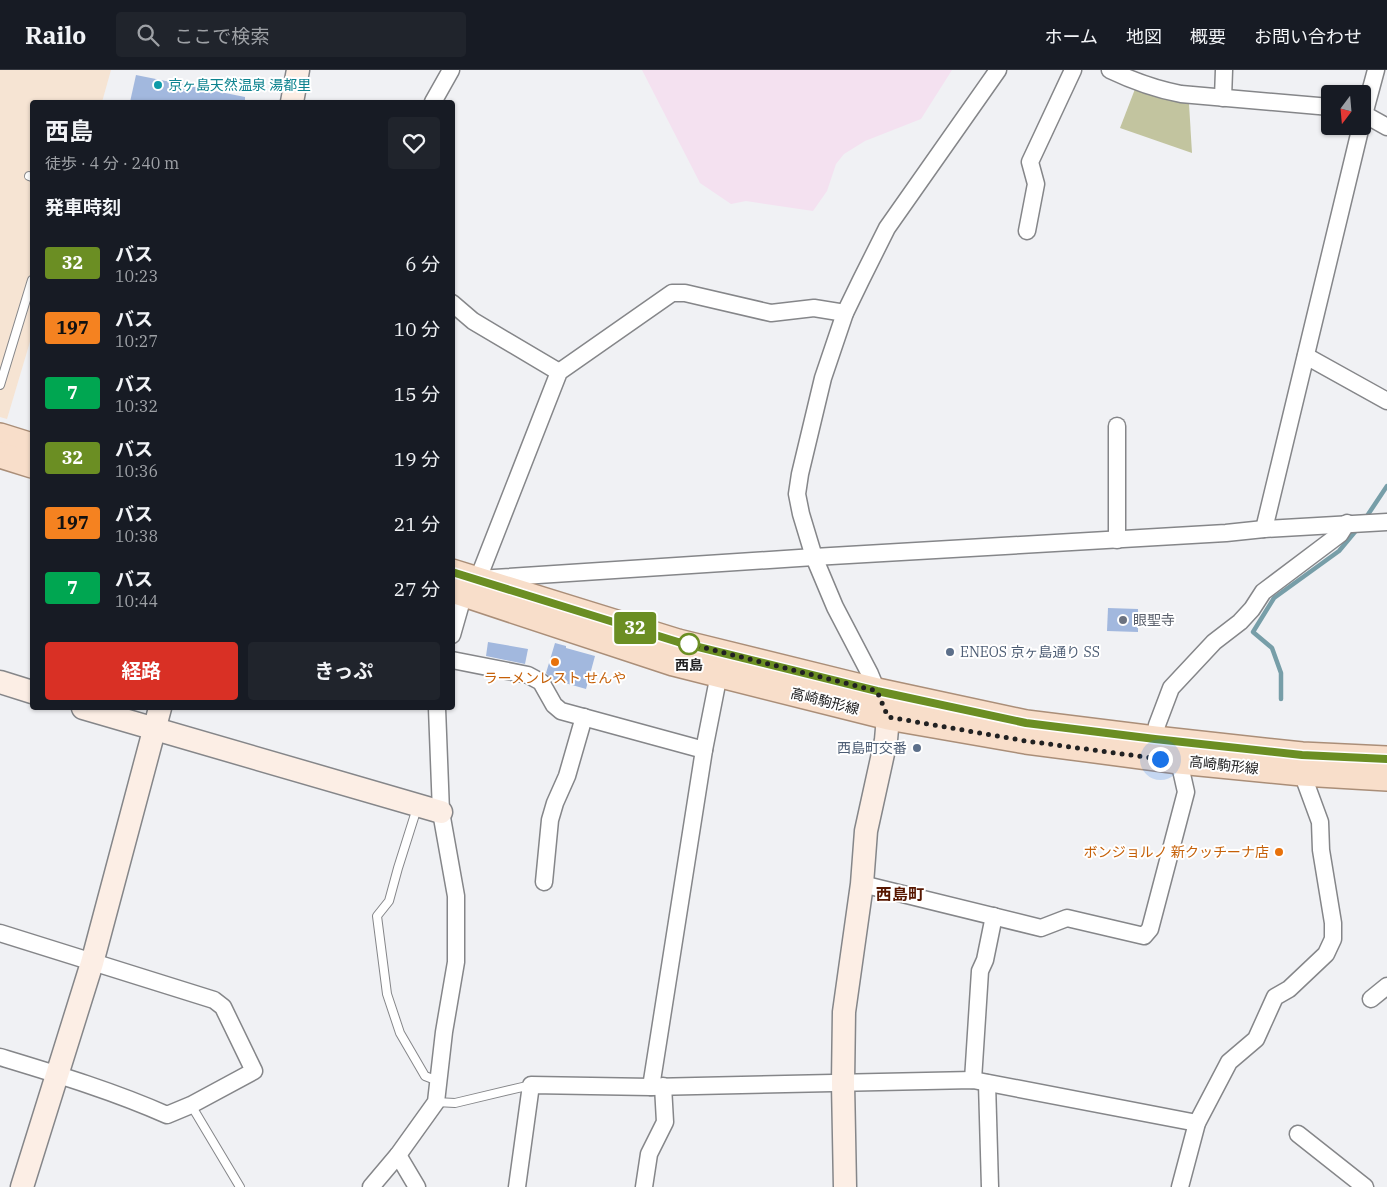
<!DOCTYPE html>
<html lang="ja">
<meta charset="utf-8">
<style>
body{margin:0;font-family:"IBM Plex Serif","Noto Sans JP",serif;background:#20242c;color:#f1f3f6;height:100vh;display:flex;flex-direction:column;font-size:19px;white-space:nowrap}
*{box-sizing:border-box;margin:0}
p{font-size:16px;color:#9ea1a6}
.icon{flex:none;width:28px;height:28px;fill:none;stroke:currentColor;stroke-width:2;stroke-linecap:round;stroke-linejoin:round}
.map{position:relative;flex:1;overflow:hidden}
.side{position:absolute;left:30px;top:30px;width:425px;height:610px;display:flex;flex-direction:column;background:#171b24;border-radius:5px;box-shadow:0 1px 4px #0004}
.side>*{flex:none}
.badge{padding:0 10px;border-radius:4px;font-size:18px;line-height:32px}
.needle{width:32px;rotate:196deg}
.fabs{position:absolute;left:1321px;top:15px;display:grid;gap:10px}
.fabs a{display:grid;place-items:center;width:50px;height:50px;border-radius:5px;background:#171b24;box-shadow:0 1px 4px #0004;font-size:25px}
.you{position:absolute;width:25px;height:25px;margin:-12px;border:4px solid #fff;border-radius:50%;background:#1a73e8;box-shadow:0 0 0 8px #1a73e833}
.map>.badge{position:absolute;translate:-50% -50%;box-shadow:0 0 0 2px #fff}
h2{padding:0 15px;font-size:19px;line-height:45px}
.round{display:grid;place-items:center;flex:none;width:52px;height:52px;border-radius:5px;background:#20242c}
.headline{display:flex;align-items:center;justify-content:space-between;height:85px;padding:0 15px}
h1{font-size:24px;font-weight:700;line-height:38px}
.cta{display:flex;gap:10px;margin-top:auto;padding:10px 15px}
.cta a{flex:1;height:58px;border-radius:5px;background:#d93025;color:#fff;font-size:20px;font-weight:700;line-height:58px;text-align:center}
.cta a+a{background:#20242c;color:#f1f3f6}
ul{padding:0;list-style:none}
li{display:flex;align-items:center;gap:15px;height:65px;padding:0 15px}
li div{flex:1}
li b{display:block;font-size:19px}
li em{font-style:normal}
li .badge{min-width:55px;font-weight:700;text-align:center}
header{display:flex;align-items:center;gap:30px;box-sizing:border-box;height:70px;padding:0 25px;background:#171b24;border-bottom:1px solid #363941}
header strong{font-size:24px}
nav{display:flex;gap:28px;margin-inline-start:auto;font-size:18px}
.search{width:350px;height:45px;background:#20242c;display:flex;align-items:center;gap:12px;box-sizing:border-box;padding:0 18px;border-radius:5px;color:#9ea1a6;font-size:19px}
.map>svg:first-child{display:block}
</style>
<header>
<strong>Railo</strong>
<div class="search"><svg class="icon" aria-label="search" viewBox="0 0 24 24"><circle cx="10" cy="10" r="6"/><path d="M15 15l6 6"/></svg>ここで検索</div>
<nav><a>ホーム</a><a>地図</a><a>概要</a><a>お問い合わせ</a></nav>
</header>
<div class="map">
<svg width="1387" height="1117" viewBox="0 0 1387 1117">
<rect width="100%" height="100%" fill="#f0f1f4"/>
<!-- industrial -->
<polygon fill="#f6e4d3" points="0,0 111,0 102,32 32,32 32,265 7,349 0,347"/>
<!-- medical -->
<polygon fill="#f4e1f0" points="642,0 952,0 921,49 865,71 844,84 836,94 827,121 813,141 746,131 731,134 700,113"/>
<!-- green -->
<polygon fill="#c2c49f" points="1135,19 1189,34 1192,83 1120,58"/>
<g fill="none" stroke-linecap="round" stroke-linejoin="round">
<!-- stream -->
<g stroke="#779ea8" stroke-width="4.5">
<polyline points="1365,449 1387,416"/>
<polyline points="1281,629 1281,603 1272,578 1253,562 1274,528 1339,481 1359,457"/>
</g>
</g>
<!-- building -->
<g fill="#a2b8de">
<polygon points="136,5 245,27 245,32 130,32"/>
<polygon points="1108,538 1138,539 1138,562 1107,561"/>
<polygon points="488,572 528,579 525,594 486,586"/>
<polygon points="555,573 566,576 566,578 595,586 586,619 551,609 546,603"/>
</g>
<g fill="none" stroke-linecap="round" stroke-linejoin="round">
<!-- lane casing -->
<g stroke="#858689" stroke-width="10">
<g id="lane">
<polyline points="29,106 32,107"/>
<polyline points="0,315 32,210"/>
<polyline points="417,738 398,798 389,831 377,846 387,924 400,963 425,1006 438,1011"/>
<polyline points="436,1032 455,1033 531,1015"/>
<polyline points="191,1035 240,1117"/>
</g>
</g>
<!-- street casing -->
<g stroke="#858689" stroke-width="19">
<g id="street">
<path d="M1110,0c23,11 45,19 71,24l149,13"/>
<polyline points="1223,28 1224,0"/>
<polyline points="433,32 451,0"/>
<polyline points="1362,43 1387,57"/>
<polyline points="1362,52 1376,0"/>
<polyline points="1027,161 1036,114 1030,92 1073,0"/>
<polyline points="452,233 473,251 559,302"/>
<polyline points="1306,286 1387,331"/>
<polyline points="1117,356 1117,470"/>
<polyline points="1264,459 1361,56"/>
<polyline points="478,509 559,302 672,223 685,223 771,243 814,238 845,243"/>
<polyline points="452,565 464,523 478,509 814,487 1226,463 1264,459 1387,452"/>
<polyline points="452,590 528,605 541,612 554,635 561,641 704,680"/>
<polyline points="877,621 870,604 835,537 814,487 801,444 797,424 800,404 823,308 845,243 861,210 887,158 998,0"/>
<polyline points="1155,669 1157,655 1171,618 1214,572 1240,552 1252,539 1263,522 1340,464 1347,453"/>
<polyline points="544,812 550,750 555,733 567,706 584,647"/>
<polyline points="862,814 1041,858 1067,848 1144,866 1150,859 1186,722 1179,691"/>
<path d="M0,863l214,67 9,7 31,64 -63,34 -24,10c-54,-24 -111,-41 -167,-58"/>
<polyline points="1371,929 1387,916"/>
<polyline points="973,1010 980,901 985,890 994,846"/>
<polyline points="987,1013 990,1117"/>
<polyline points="651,1017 704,680 719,604"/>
<polyline points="1298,1064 1365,1117"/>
<polyline points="398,1085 417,1117"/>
<polyline points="371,1117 398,1085 436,1032 444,962 456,892 456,826 441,742 437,638"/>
<polyline points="517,1117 531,1015 651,1017 973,1010 1197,1053"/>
<polyline points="644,1117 649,1084 665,1052 663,1016"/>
<polyline points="1180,1117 1197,1053 1229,992 1256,969 1275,927 1289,919 1326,884 1333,869 1333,853 1321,780 1320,752 1302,703"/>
</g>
</g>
<!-- secondary casing -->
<g stroke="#858689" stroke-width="25">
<g id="secondary">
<polyline points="292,32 298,0"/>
<polyline points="0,612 32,622"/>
<polyline points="83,638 441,742"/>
<polyline points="22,1117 92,893 160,638"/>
<polyline points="845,1117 843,1013 844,942 862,814 866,761 886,670 888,647 881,631"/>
</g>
</g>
<!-- primary casing -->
<g stroke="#aa8e78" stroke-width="28">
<g id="primary">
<polyline points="0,366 32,376"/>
<polyline points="0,385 32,395"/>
<polyline points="452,502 678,572 877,621 1026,653 1155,669 1302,685 1387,689"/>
<polyline points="452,520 673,593 888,647 1026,671 1179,691 1302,703 1387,708"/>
</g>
</g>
<!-- lane -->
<use href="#lane" stroke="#fff" stroke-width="8"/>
<!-- street -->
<use href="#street" stroke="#fff" stroke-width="16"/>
<!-- secondary -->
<use href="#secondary" stroke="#fceee5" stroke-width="22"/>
<!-- primary -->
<use href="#primary" stroke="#f8deca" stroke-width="25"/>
</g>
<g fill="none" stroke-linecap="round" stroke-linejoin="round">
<!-- line casing -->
<g stroke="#fff" stroke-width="11">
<polyline id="line" points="452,502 678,572 877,621 1026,653 1155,669 1302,685 1387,689"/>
</g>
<!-- line -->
<use href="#line" stroke="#6b8e23" stroke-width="8"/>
<!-- walk -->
<polyline stroke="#212122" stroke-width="5" stroke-dasharray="0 9" points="689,574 877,621 888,647 1026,671 1160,689"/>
</g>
<!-- markers -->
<circle fill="#0f9aa8" stroke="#fff" stroke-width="2" cx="158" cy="15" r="5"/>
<circle fill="#6b7280" stroke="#fff" stroke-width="2" cx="1123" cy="550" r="5"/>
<circle fill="#fff" stroke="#6b8e23" stroke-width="2.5" cx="689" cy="574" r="10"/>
<g fill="#5c6f8a" stroke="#fff" stroke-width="2">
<circle cx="950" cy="582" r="5"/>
<circle cx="917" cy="678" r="5"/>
</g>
<g fill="#e8710a" stroke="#fff" stroke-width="2">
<circle cx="555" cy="592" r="5"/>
<circle cx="1279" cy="782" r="5"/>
</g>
<g text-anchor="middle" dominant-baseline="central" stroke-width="4" stroke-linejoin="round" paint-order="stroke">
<!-- culture labels -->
<g font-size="14" fill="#0d838f" stroke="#fff" text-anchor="start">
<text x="168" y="15">京ヶ島天然温泉 湯都里</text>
</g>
<!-- worship labels -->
<g font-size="14" fill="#5b616d" stroke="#fff" text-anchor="start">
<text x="1133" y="550">眼聖寺</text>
</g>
<!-- service labels -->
<g font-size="14" fill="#4e5e75" stroke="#fff" text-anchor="start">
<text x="960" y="582">ENEOS 京ヶ島通り SS</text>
<text x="907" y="678" text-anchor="end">西島町交番</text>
</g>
<!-- stop labels -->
<g font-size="14" font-weight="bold" fill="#212122" stroke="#fff">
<text x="689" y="595">西島</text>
</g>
<!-- food labels -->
<g font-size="14" fill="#c56008" stroke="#fff">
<text x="555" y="608">ラーメンレスト せんや</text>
<text x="1269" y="782" text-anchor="end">ボンジョルノ 新クッチーナ店</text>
</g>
<!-- street labels -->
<g font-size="14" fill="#212122" stroke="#fff">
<text transform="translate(825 631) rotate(14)">高崎駒形線</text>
<text transform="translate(1224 695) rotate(6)">高崎駒形線</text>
</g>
<!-- quarter labels -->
<g font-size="16" font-weight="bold" fill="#571700" stroke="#fff">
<text x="900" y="824">西島町</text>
</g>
</g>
</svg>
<div class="fabs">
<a><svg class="needle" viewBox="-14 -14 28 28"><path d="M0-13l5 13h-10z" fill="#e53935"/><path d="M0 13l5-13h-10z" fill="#9ea1a6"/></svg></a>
</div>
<div class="you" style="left:1160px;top:689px"></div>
<b class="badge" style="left:635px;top:558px;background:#6b8e23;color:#fff">32</b>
<section class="side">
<div class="headline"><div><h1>西島</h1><p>徒歩 · 4 分 · 240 m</p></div><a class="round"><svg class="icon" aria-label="heart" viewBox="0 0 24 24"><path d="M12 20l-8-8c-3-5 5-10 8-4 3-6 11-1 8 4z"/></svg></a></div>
<h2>発車時刻</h2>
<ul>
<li><span class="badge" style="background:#6b8e23;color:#fff">32</span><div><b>バス</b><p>10:23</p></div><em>6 分</em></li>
<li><span class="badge" style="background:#f58220;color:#111">197</span><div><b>バス</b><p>10:27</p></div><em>10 分</em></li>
<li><span class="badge" style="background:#00a651;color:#fff">7</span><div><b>バス</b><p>10:32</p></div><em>15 分</em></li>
<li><span class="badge" style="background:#6b8e23;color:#fff">32</span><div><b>バス</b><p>10:36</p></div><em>19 分</em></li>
<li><span class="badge" style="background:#f58220;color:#111">197</span><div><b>バス</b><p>10:38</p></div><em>21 分</em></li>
<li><span class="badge" style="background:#00a651;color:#fff">7</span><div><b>バス</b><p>10:44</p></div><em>27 分</em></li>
</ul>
<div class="cta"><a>経路</a><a>きっぷ</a></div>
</section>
</div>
